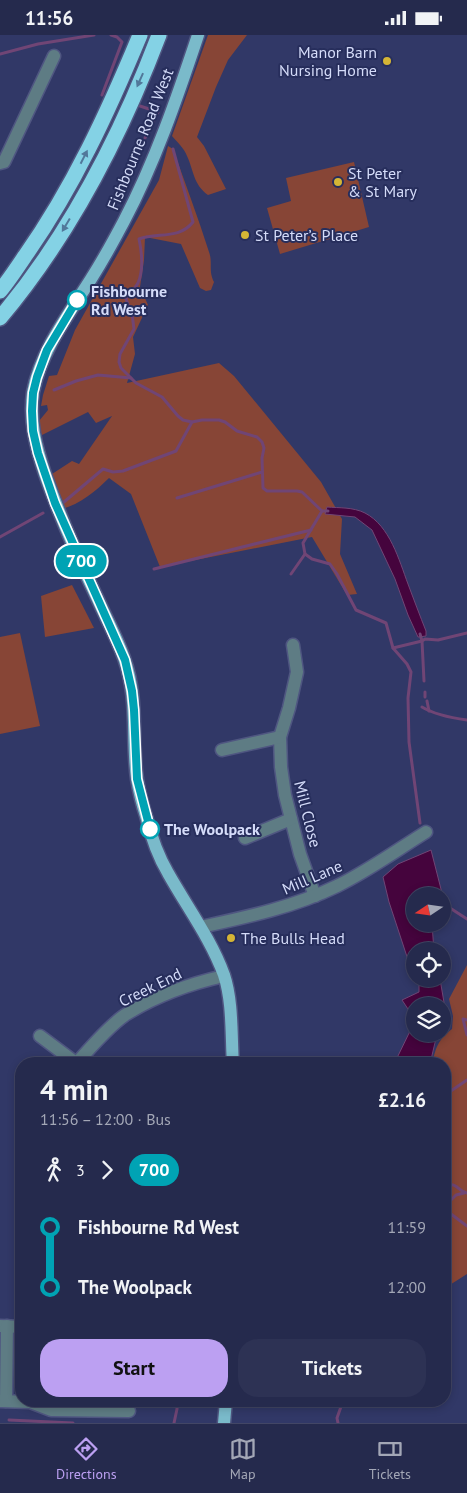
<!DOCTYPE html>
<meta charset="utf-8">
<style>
body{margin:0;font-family:"PT Sans",sans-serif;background:#2d3254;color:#f1f3f6;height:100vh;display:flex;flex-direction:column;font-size:19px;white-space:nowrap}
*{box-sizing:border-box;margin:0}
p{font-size:16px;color:#a3a7b6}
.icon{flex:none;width:28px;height:28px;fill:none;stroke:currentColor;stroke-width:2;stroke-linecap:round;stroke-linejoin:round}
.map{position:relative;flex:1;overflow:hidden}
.sheet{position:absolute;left:15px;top:1022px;width:436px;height:350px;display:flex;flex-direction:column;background:#252a4d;border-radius:20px;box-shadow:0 2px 8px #0003,0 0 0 1px #424665}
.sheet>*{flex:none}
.badge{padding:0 10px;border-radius:16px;font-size:18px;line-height:32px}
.needle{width:32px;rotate:257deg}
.tools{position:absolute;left:406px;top:852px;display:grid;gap:10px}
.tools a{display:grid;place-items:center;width:45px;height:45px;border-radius:50%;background:#252a4d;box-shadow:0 2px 8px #0003,0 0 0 1px #424665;font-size:25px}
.map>.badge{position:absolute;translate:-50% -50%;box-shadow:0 0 0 2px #fff}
.legs{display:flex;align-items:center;gap:8px;height:55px;padding:0 25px;font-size:16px}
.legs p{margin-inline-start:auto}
.overview{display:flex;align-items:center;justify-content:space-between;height:85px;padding:0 25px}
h1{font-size:28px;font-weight:700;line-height:38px}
.cta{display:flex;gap:10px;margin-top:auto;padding:10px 25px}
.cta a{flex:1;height:58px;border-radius:20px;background:#bca0f2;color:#111;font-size:20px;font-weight:700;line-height:58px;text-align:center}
.cta a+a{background:#2d3254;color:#f1f3f6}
ul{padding:0 25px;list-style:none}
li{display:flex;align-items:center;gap:18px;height:60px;font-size:19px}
li i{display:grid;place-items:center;width:8px;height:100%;margin:0 6px;background:currentColor}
li i::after{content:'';width:12px;height:12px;margin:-6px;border:4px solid;border-radius:50%;background:#252a4d}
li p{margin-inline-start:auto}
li:first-child i{background:linear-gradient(#0000 50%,currentColor 0)}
li:last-child i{background:linear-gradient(currentColor 50%,#0000 0)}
.status{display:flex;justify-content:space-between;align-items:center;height:35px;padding:0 25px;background:#252a4d;direction:ltr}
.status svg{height:14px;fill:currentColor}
.dock{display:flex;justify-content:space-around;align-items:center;height:70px;border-top:1px solid #424665;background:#252a4d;font-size:14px;color:#a3a7b6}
.dock a{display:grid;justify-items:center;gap:2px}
.dock .current{color:#bca0f2}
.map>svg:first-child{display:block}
</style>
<div class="status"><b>11:56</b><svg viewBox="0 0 49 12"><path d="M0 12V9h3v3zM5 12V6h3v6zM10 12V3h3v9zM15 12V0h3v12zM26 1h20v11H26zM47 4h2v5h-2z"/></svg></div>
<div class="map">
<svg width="467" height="1388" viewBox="0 0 467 1388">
<rect width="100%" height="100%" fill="#313867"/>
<!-- green -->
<g fill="#874536">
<path d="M208,0h39l-19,25 -12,27 -19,50 7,9 22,43 -18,6c-15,-11 -14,-24 -21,-39 -3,-8 -10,-14 -15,-20z"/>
<path d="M168,111l5,3c12,34 25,68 36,103 4,11 -1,18 5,30l-3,8 -5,1 -6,-3 -19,-44 -36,-7 -1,23 -4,27 8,18 -15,32 2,17 -8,29 92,-20 15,13 87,106 21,37 -2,35 17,40 -10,1 -35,-58 -152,30 -29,-73 -22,-16c-13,13 -29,26 -47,31l-10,-35 20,-13 7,3 33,-48 -16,7 -8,-11 -46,23 -3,-7v-7l9,-11 -1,-5 -6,1 2,-11 6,-19 8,-1 18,-45 84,-150z"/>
<polygon points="354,127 369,192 280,219 267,173 291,166 286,143"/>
<polygon points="72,550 94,593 45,602 41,561"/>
<polygon points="20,598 40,691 0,699 0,602"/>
<path d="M467,930v309l-22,14v-224h-13c4,-17 6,-24 20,-35l1,-13 -4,-17z"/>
</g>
<!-- water -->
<g fill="#45043d" stroke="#704575">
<path d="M327,472c12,1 26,0 38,6 25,13 34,47 43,71 6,16 12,32 18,47v5l-8,1 -10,-22 -13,-36 -23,-49 -17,-13 -30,-3z"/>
<polygon points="431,815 442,858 435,861 415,861 415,889 432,889 434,916 415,916 415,944 440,944 446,979 443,986 442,971 415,971 415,999 437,999 430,1029 394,1029 413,990 408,974 402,965 419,957 419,949 414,943 389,867 383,842 398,829"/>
</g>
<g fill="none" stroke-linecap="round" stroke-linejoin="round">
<!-- stream -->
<g stroke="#704575" stroke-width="3">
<polyline points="0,19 38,9 94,0"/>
<polyline points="102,60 122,7 117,2 111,0"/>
<polyline points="140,71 158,77 145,103"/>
<path d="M173,114l20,73c-14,18 -36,10 -54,17 3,14 5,30 -1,44 -3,6 -9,10 -12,16l6,15 2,15 -14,25 -1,8 2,6 15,15 26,14 16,19 5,4 9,2 10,-2h17l6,2 12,9 20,6 5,5 2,6 -2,10 1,30 4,3h30l5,1 20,19h6"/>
<polyline points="54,355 76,346 98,340 131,343"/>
<polyline points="177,463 262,437"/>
<polyline points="64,467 103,434 113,437 123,436 176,416 192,387"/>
<polyline points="322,476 303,508 305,519 312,524 330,529 337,539 356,575 386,588 393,613 407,629 411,637 408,663 409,707 420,788"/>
<polyline points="0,502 43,478"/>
<polyline points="154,534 311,495"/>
<polyline points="291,539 305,519"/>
<polyline points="420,599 422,606 424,646"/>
<polyline points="393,613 422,606 425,604 438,605 467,598"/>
<polyline points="425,657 425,662"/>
<polyline points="427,666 429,676"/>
<path d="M422,672c13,8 30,11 45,13"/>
<polyline points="442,867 450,873 467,884"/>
<polyline points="467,985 463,984 467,1000"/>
<polyline points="445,1060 467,1045"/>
<path d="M445,1149c15,0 11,6 22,9"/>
<polyline points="446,1170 456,1160 464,1158"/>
<polyline points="445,1192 451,1179 467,1191"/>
<polyline points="9,1385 73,1388"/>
<polyline points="174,1388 177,1374 177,1366"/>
<polyline points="338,1388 337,1383 343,1366"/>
</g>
<!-- minor casing -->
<g stroke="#4f5681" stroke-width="15">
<g id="minor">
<polyline points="0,128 4,127 54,21"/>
<polyline points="293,610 297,637 289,673 280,702 281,732 285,760 300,819 315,861"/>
<polyline points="222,715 280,702"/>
<polyline points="245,803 291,784"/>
<path d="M201,892c46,-10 93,-20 136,-41 31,-15 60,-36 89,-54"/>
<polyline points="40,1001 76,1028"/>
<path d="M76,1029c13,-15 33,-38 49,-49 32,-20 63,-31 99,-39"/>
<polyline points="0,1291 21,1292"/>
<polyline points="0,1366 30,1367 51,1375 129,1376"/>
<polyline points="6,1366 7,1291"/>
</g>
</g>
<!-- major casing -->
<g stroke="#4f5681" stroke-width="15">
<g id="major">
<path d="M198,0c-21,63 -43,127 -74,186 -10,19 -21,39 -33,58 -22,35 -50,71 -58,113 -4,29 3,55 12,82 15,43 34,86 54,128 8,18 18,36 25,56 15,42 7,79 13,121 2,12 5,25 9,37 5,20 12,40 22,57 19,34 43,66 56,102 9,27 7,61 9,89"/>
<polyline points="224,1388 226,1366"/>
</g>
</g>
<!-- highway casing -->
<g stroke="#4f5681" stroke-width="18">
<g id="highway">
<path d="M0,256c9,-11 17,-23 25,-35 48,-68 83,-144 115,-221"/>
<path d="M0,283c69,-82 121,-183 159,-283"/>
</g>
</g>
<!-- minor -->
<use href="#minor" stroke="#5e7c84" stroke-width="12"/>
<!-- major -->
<use href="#major" stroke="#7abaca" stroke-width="12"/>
<!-- highway -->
<use href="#highway" stroke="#84d2e5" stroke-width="15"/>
</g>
<!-- one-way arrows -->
<defs><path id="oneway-solid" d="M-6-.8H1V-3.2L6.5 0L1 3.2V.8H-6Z" transform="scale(1.25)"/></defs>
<g fill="#51789a">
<use href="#oneway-solid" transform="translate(140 45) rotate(114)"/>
<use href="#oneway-solid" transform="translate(84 122) rotate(-63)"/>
<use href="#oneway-solid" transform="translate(66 190) rotate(121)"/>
</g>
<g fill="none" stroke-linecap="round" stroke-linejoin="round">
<!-- line-1 casing -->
<g stroke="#fff" stroke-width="11">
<polyline id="line-1" points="77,265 47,315 37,342 33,358 32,376 33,396 38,418 55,468 125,625 132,656 134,675 137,744 150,794"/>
</g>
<!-- line-1 -->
<use href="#line-1" stroke="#00a3b4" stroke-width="8"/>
</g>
<!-- markers -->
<g fill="#d5b535" stroke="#272e5c" stroke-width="2">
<circle cx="387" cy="26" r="5"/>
<circle cx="338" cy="147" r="5"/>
<circle cx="245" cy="200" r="5"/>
<circle cx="231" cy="903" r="5"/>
</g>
<g fill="#fff" stroke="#00a3b4" stroke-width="2.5">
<circle cx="77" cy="265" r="9"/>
<circle cx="150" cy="794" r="9"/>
</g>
<g text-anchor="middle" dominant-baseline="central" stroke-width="4" stroke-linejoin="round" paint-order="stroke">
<!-- poi labels -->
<g font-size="16" fill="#d5dcf9" stroke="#272e5c" text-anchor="start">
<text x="377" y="17" text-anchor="end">Manor Barn<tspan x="377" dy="18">Nursing Home</tspan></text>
<text x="348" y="138">St Peter<tspan x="348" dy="18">&amp; St Mary</tspan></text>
<text x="255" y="200">St Peter’s Place</text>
<text x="241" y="903">The Bulls Head</text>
</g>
<!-- street labels -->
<g font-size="16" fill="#d5dcf9" stroke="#272e5c">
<text transform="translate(140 104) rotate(-68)">Fishbourne Road West</text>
<text transform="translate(308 779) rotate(76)">Mill Close</text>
<text transform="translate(312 842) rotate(-23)">Mill Lane</text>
<text transform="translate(150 952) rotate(-26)">Creek End</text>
</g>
<!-- stop labels -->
<g font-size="16" font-weight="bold" fill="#d5dcf9" stroke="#272e5c" text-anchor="start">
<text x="91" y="256">Fishbourne<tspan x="91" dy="18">Rd West</tspan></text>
<text x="164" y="794">The Woolpack</text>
</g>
</g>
</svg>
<div class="tools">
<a><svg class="needle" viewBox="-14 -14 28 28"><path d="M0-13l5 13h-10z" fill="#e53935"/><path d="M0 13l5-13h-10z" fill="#a3a7b6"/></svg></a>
<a><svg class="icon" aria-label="locate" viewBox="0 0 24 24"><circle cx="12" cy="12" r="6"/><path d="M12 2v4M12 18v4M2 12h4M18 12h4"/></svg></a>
<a><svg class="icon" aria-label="layers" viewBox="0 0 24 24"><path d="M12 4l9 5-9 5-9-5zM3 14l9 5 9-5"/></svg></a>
</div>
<b class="badge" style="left:81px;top:526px;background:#00a3b4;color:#fff">700</b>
<section class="sheet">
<div class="overview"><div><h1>4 min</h1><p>11:56 – 12:00 · Bus</p></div><b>£2.16</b></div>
<div class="legs"><svg class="icon" aria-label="walk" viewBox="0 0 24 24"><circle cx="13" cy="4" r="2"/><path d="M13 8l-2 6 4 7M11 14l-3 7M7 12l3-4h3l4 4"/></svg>3<svg class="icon" aria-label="forward" viewBox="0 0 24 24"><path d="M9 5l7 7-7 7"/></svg><b class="badge" style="background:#00a3b4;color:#fff">700</b></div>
<ul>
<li><i style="color:#00a3b4"></i><b>Fishbourne Rd West</b><p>11:59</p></li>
<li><i style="color:#00a3b4"></i><b>The Woolpack</b><p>12:00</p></li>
</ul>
<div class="cta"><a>Start</a><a>Tickets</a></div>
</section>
</div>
<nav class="dock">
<a class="current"><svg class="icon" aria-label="directions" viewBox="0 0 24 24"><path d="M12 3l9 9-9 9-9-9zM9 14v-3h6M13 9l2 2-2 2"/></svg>Directions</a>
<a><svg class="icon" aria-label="map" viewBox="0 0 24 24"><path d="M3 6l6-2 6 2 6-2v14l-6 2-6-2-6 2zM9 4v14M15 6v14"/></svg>Map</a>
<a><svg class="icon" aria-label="tickets" viewBox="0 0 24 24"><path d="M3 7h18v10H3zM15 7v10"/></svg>Tickets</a>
</nav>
